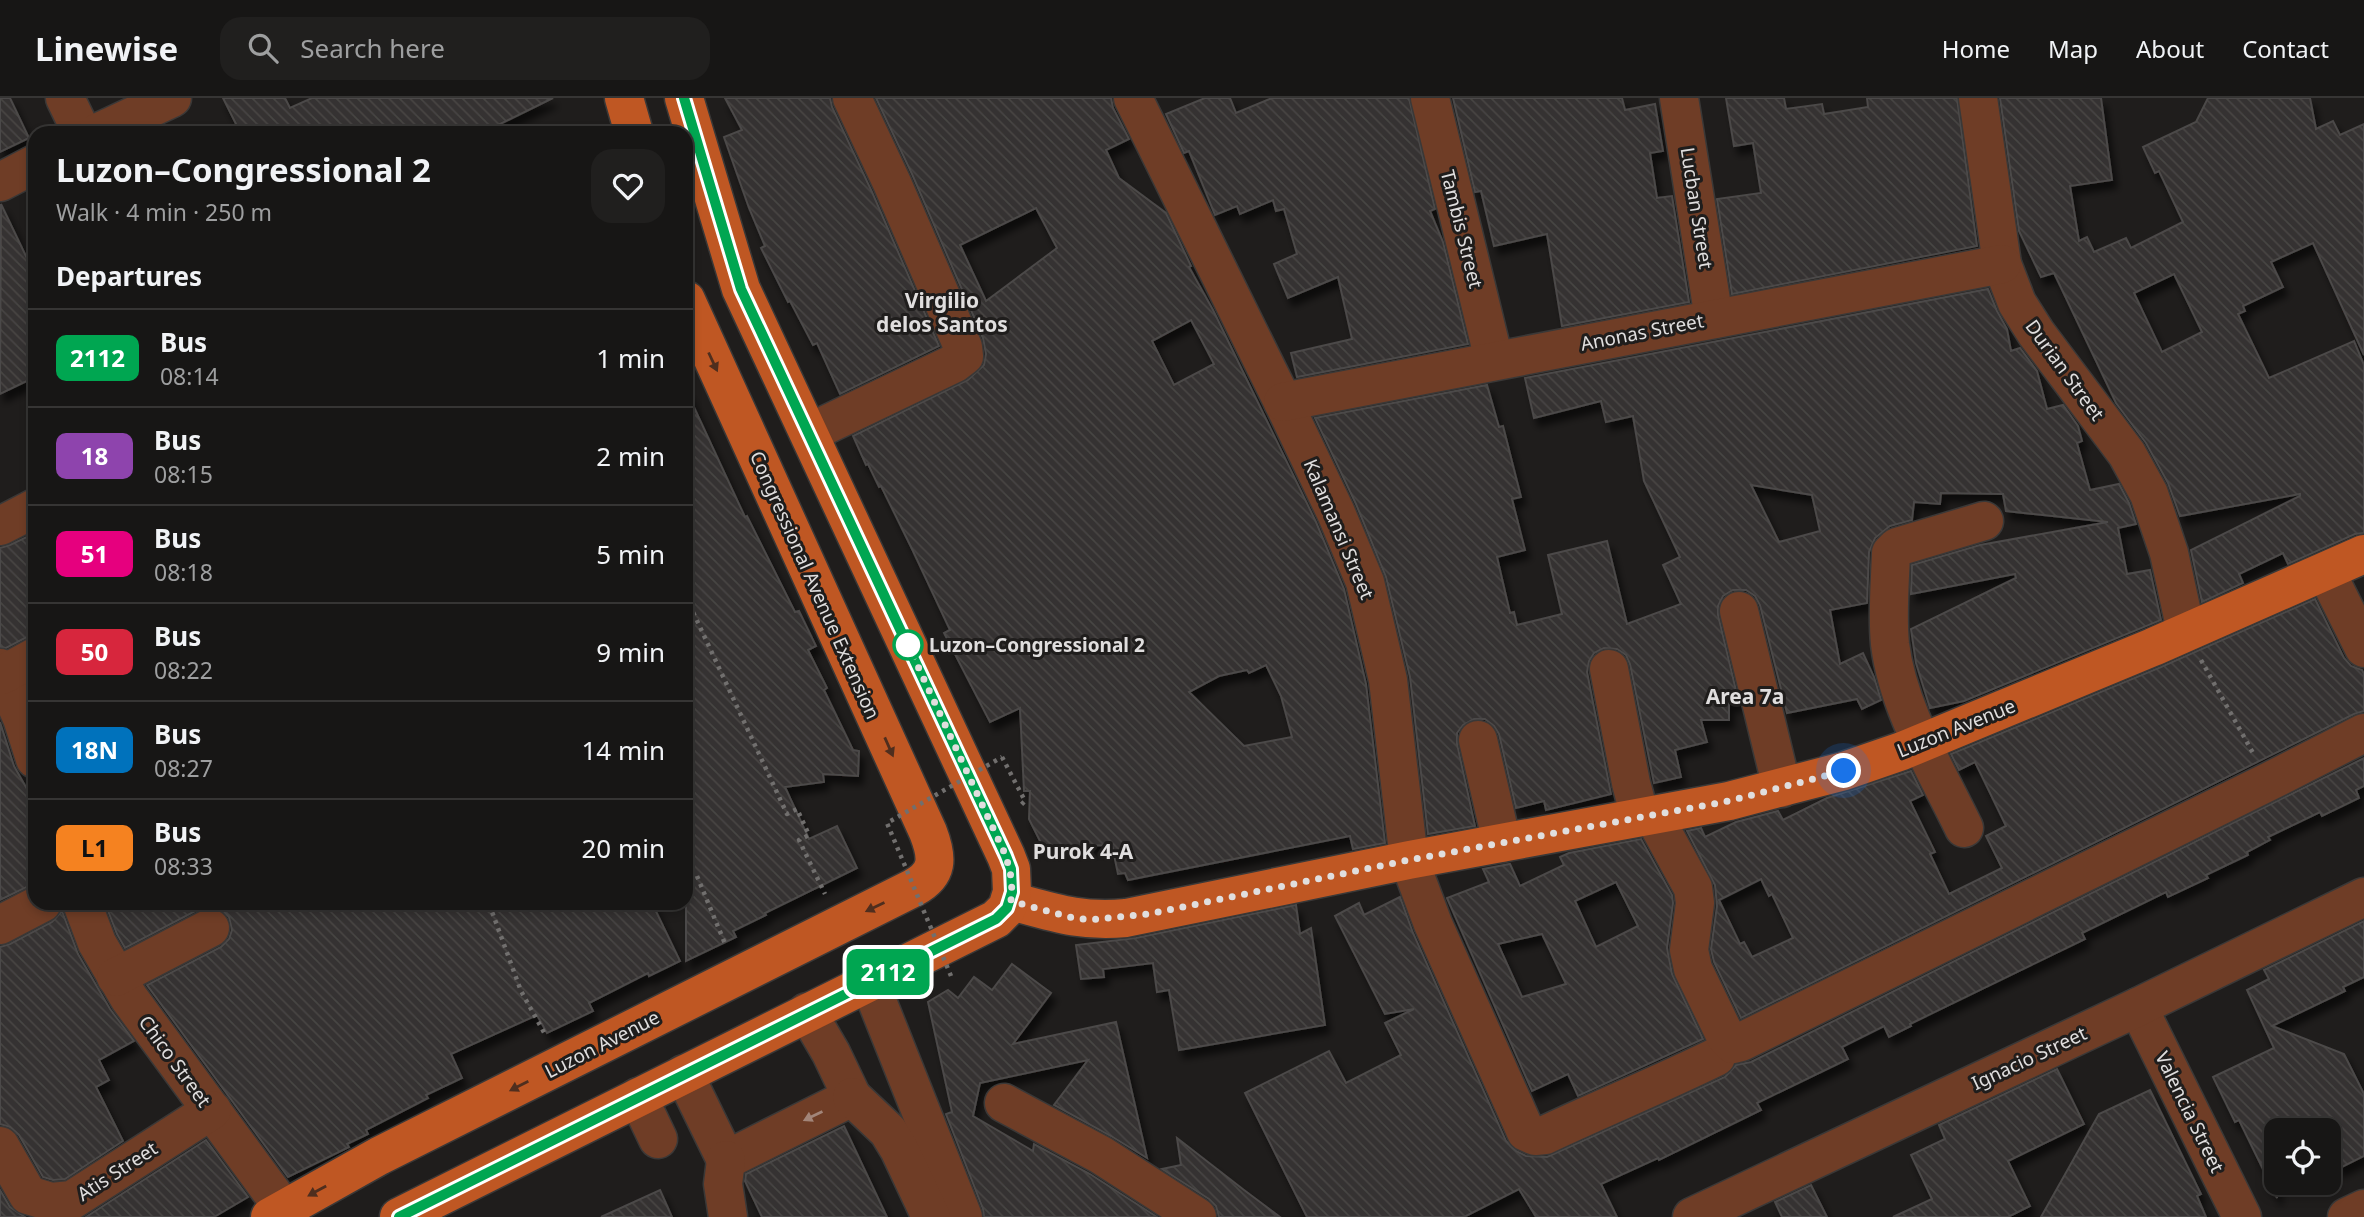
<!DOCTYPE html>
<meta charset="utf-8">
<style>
body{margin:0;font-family:"Noto Sans",sans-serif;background:#201f1e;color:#f1f3f6;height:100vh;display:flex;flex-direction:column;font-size:26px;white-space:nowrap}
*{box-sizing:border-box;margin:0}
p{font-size:23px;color:#9e9fa0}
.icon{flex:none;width:38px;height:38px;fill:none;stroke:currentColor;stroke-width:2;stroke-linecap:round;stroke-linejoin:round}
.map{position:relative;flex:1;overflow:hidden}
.panel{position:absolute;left:28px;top:28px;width:665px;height:784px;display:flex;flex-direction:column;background:#171615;border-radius:21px;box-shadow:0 4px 10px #0003,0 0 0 2px #363534}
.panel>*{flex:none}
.badge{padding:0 14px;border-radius:10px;font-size:24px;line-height:46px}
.tools{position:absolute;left:2264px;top:1020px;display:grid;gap:14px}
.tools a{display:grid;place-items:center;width:77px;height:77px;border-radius:14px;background:#171615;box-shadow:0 4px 10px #0003,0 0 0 2px #363534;font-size:35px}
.you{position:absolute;width:35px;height:35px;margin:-18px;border:5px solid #fff;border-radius:50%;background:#1a73e8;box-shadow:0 0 0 10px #1a73e833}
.map>.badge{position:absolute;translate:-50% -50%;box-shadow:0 0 0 4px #fff}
h2{padding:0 28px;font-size:26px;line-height:63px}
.round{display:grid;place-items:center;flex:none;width:74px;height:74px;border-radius:21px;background:#201f1e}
.overview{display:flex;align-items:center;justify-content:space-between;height:119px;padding:0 28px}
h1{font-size:33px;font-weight:700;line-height:52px}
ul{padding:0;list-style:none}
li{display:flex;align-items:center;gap:21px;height:98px;padding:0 28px;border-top:2px solid #363534}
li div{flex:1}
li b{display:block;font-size:26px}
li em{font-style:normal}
li .badge{min-width:77px;font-weight:700;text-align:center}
header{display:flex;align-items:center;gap:42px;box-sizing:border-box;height:98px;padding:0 35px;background:#171615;border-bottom:2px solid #363534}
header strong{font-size:33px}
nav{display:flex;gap:38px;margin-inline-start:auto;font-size:24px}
.search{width:490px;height:63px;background:#201f1e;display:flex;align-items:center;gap:18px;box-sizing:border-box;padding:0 24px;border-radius:21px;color:#9e9fa0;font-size:26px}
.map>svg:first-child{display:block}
</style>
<header>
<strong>Linewise</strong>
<div class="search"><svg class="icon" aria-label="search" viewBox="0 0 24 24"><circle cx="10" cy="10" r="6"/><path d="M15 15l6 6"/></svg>Search here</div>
<nav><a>Home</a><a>Map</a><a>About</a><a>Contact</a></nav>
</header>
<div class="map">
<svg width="2364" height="1119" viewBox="0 0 2364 1119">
<defs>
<pattern id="building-back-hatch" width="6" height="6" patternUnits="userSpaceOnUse" patternTransform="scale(1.75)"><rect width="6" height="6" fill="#343130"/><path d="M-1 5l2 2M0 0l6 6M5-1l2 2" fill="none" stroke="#474544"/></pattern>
<filter id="shadow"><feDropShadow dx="4.5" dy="8" stdDeviation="3.5" flood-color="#0009"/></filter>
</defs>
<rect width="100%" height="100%" fill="#1f1d1c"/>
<!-- building -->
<g fill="url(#building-back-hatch)" stroke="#4c4948" stroke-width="2" fill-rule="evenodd" filter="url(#shadow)">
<polygon points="0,0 10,0 29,40 0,54"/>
<polygon points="223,0 285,0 290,10 312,0 553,0 496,28 499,35 238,35 240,34"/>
<polygon points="725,0 830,0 832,9 872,94 939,248 840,296 817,245 813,247 790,203 788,204 761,150 765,148 749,110 724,39 742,32"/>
<path d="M876,0h235l2,10 16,31 -23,11 13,28 47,35 25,53 -2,1 24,43 103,212 28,67 22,95 19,159 -32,6 -3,-13 -222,44 -3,-7 -7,1 -6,-29 -69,2 -14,-28 1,-28h-6l-4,-83 -30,14 -46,-89 6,-3 -38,-81 -31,-63 -2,1 -11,-23 -2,1 -13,-29 115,-56 16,-15 2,-11 -3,-16 -71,-164zM1036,110l21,40 -71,53 -26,-56zM1191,222l23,44 -40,21 -22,-44zM1266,567l15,31 11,41 -48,9 -55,-54 30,-16 28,-6 2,3z"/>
<polygon points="1205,0 1230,0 1236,15 1272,0 1409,0 1435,111 1430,113 1443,144 1468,246 1297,279 1291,255 1352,241 1338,179 1288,200 1274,166 1297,156 1284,111 1276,113 1273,102 1240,116 1237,108 1215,117 1189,53 1184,55 1166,16"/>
<polygon points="1453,0 1622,0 1625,12 1655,6 1663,53 1650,55 1657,100 1672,98 1689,204 1562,228 1547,136 1494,148 1481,93 1475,94"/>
<polygon points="1726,0 1784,0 1786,11 1822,6 1824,16 1868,9 1867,0 1957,0 1977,148 1732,196 1717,101 1761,95 1753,45 1734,48"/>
<path d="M2000,0h101l11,82 -42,6 9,55 8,-4 7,15 32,-14 5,10 52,-26 -24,-51 -4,2 -12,-26 53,-25 12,-24h102l6,31 17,-8 7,14 24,-11v231l-51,-112 -42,19 12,25 -40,19 2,5 -7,3 31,64 85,-37 10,24v168l-9,1 -67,30 -5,-11 -44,21 4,9 -41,19 -11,-52 109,-54v-2l-120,22 -12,-33 -22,-40 -30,-40 -62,-130 -13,4 -22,-46zM2174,176l28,58 -40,20 -28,-59z"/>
<polygon points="1,106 35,177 35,279 0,296"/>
<path d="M1988,191l9,22 10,18 4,22 9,-3 17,23 10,38 16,-4 15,21 4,15 -5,2 13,47 29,-6 10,19 7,21 -18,4 9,46 23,-4 11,50 -197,81 -34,7 -14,-45 -5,-34 105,-51 -1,-4 -104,20 1,-29 68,-20 128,-23 -102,-11 -3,-17 -62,-1 -1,11 -26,-2 -2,18 -22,6 -15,12 -6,14 -2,51 -37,7 10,54 23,-11 11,24 7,23 -19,9 -5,-10 -70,14 -27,-108 -5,-9 -9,-6h-13l-10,6 -5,10v9l21,88h-10v17h-28l6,22 -32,8 6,27 -27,6 -24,-119 -4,-9 -9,-6 -13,-1 -10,5 -5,8 -2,11 24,122 -65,16 -2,-9 -28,7 -17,-74 -5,-8 -9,-7h-11l-11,6 -6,8v11l18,82 -47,8 -18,-157 -24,-100 -30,-73 -41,-86 172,-33 12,42 4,-1 18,71 -9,2 13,51 -28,7 13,56 4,-1 3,13 45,-11 -14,-59 59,-14 20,83 54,-20 -18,-39 17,-8 -36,-76 -11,-65 -27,6 -5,-21 -67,17 -9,-40zM1751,387l61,10 8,36 -41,11z"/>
<polygon points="686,292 745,419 747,418 795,514 799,513 816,548 808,552 827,590 824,592 853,652 859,653 858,678 823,676 824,684 785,689 809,741 837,728 857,770 765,815 766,817 733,833 736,839 686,863"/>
<polygon points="35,435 35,537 25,540 6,550 0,549 0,450 10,447"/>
<path d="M2315,501l29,59 7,8 11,4 2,4v37l-10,3 -613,304 -27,-56 -3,-13 6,-43 -2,-21 -28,-54 14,-3 4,9 31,-15 42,-11 5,9 44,-22 84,-27 12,24 -13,6 25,51 -5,2 19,40 53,-26 -16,-32 20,-10 -31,-64 -16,8 -8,-16 210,-87zM1761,781l8,17 3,-2 21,44 -41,19 -8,-15 -4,2 -21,-44z"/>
<polygon points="0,624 14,668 35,705 35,785 0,802"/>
<polygon points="2364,660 2364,688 2356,692 2359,700 2322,718 2320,714 2268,739 2270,742 2247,754 2248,757 2206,777 2208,780 2168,799 2166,794 2082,835 2085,841 1910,926 1911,928 1889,939 1884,928 1842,949 1848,961 1757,1005 1761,1012 1659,1062 1658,1060 1601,1086 1617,1119 1536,1119 1519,1091 1464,1119 1307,1119 1245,995 1329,953 1346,985 1401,957 1385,925 1414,911 1385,916 1335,818 1359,805 1364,817 1400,799 1413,835 1506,1043 1516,1053 1526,1058 1547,1059 1725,979 1736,967 1751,964"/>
<path d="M1641,741l31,56 1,8 -6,45 5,26 31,65 -125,57 -10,-22 -36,17 -85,-193 42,-16 -6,-13 27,-5 10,22 44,-21 -4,-8 9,-4zM1616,784l22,44 -42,21 -21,-46zM1542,836l24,50 -44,13 -24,-53z"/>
<polygon points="105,805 652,805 680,863 649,878 648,875 589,905 593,913 547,935 537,917 451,956 462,980 426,997 428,1000 366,1032 368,1036 347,1046 349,1049 288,1079 147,887 221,849 229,841 232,832 229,819 221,811 210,808 201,810 125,850 117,836"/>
<polygon points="1296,807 1300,836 1311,830 1325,927 1179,952 1169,892 1157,894 1153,865 1103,871 1104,879 1081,881 1076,847 1136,840"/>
<polygon points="62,813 78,856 110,911 134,943 99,962 109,982 96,989 123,1043 65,1081 53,1082 43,1079 19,1037 10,1029 0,1026 0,849 10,846 52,824"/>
<polygon points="2364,823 2364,879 2343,889 2345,893 2272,928 2344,956 2364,996 2364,1058 2338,1071 2329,1052 2329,1032 2277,1032 2277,1100 2239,1022 2235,1024 2213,979 2274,950 2247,892 2269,881 2264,872"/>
<polygon points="1012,866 1051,895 1013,946 1116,924 1147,1060 1111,1038 1054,1007 1088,962 980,985 973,1018 1033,1053 1034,1046 1090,1076 1157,1119 984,1119 983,1111 946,1016 952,1014 928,904 948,892 958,900 974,879 992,892"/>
<polygon points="2057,971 2084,1026 2008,1063 2030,1108 2008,1119 1893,1119 1932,1101 1911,1057 1945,1041 1939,1027"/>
<polygon points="2150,992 2201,1096 2197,1098 2206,1119 2041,1119 2099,1016"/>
<polygon points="844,1028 887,1119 762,1119 745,1083 746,1076"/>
<polygon points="1177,1040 1244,1092 1280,1119 1219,1119 1216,1108 1209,1101 1162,1071 1181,1067"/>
<polygon points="206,1042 248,1099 214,1119 86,1119"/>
<polygon points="1811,1087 1827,1119 1782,1119 1775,1104"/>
<polygon points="0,1092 10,1109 25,1119 0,1119"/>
<polygon points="660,1092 672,1119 601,1119"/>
</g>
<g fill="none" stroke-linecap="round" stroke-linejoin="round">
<!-- minor casing -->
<g stroke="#3a3837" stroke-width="41">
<g id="minor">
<polyline points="65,0 82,35"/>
<path d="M1133,0l150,304 53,111 29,69 23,98 21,180 24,64 93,208 9,4 10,-1c57,-27 114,-50 171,-78"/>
<polyline points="1430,0 1494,262"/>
<polyline points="1679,0 1714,221"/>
<polyline points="1978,0 2002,166 2017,205 2036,235 2127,356 2149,396 2169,455 2186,533"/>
<polyline points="97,35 172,0"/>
<polyline points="0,84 35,66"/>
<polyline points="1283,304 2002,166"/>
<polyline points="809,335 955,265 964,258 963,249 892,85 852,0"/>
<polyline points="0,428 35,410"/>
<polyline points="2326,474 2364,550"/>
<polyline points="1739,513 1782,690"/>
<polyline points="0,570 22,620 35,661"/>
<polyline points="1609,571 1631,685 1640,719"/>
<polyline points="2,577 35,559"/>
<polyline points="1478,642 1502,745"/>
<polyline points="1653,717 1693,790 1695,805 1689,852 1693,871 1726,939 1733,946 1741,944 2270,683 2364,635"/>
<path d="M1964,730c-28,-58 -66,-119 -74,-184 -3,-30 0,-61 1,-91l6,-6 87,-26"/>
<polyline points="82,805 97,845 129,900 284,1111"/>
<polyline points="0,827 42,805"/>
<polyline points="116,879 210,830"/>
<polyline points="869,883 963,1119"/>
<polyline points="2138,909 2242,1119"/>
<polyline points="684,976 726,1062 852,999 831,955 807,914"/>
<polyline points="638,999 658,1041"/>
<polyline points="852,999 888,1033 899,1051 931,1119"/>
<polyline points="1004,1005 1101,1057 1197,1119"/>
<polyline points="0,1048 28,1097 51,1104 72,1102 212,1012"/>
<polyline points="726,1062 723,1086 728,1119"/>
<polyline points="1692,1119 2138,909 2364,799"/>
<polyline points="2347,1119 2364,1111"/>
</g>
</g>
<!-- major casing -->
<g stroke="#3a3837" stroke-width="41">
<g id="major">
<polyline points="624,0 634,35"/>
<path d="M1011,803c44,12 69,21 115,17l283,-58 320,-59 115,-30 58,-20 251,-104 211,-93"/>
<path d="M270,1119l109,-61 534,-268c26,-14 25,-30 15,-56l-242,-532"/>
<polyline points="399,1119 996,821 1007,810 1012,794 1011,771 1006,758 741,191 684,0"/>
</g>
</g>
<!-- path -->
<g stroke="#716f6e" stroke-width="4.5" stroke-dasharray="3.5 5" stroke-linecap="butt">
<polyline points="686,499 787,716 797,711 809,737 799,742 825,796"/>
<polyline points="2201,562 2253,655"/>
<polyline points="1002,659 1025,703 1019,709"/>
<polyline points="697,778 726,848"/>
<polyline points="503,805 491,811 521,893 546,938"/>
</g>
<!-- minor -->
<use href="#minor" stroke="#6f3d26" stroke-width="38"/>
<!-- major -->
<use href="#major" stroke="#bf5723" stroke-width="38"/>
<!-- path-bridge -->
<polyline stroke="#716f6e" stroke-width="4.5" stroke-dasharray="3.5 5" stroke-linecap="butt" points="951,878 887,725 1002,659"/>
</g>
<!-- one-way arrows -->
<defs><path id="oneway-solid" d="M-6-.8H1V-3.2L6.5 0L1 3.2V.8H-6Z" transform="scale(1.75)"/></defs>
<g fill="#4f2e1e">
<use href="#oneway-solid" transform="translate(713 264) rotate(65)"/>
<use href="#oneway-solid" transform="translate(889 649) rotate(66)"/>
<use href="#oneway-solid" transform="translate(875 809) rotate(154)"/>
<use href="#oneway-solid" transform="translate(519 988) rotate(153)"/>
<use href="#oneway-solid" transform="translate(317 1093) rotate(151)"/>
</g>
<use fill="#a28579" href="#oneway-solid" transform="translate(813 1018) rotate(154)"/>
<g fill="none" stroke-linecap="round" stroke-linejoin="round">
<!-- line casing -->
<g stroke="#fff" stroke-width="16">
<polyline id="line" points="399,1119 996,821 1007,810 1012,794 1011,771 1006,758 741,191 684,0"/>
</g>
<!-- line -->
<use href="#line" stroke="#00a651" stroke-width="10"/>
<!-- walk -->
<polyline stroke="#e0dede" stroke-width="7" stroke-dasharray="0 12.6" points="908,547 1006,758 1012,783 1011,803 1069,819 1089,822 1149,816 1409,762 1729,703 1844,673"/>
</g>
<!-- markers -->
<circle fill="#fff" stroke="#00a651" stroke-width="3.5" cx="908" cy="547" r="14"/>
<g text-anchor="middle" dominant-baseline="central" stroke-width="6" stroke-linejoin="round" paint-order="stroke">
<!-- street labels -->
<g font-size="19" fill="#e0dede" stroke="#1f1d1c">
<text transform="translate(1697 110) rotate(81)">Lucban Street</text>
<text transform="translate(1462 131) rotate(76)">Tambis Street</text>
<text transform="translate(1642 234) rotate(-11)">Anonas Street</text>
<text transform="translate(2065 272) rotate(54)">Durian Street</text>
<text transform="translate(1339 431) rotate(67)">Kalamansi Street</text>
<text transform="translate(815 487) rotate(66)">Congressional Avenue Extension</text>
<text transform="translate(1956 630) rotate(-22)">Luzon Avenue</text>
<text transform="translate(602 946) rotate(-27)">Luzon Avenue</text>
<text transform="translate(2029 960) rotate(-25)">Ignacio Street</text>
<text transform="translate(175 963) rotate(54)">Chico Street</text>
<text transform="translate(2190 1014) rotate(64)">Valencia Street</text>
<text transform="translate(117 1073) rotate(-33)">Atis Street</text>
</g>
<!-- stop labels -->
<g font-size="19" font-weight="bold" fill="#e0dede" stroke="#1f1d1c" text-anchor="start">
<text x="929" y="547">Luzon–Congressional 2</text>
</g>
<!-- neighbourhood labels -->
<g font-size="21" font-weight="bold" fill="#e0dede" stroke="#1f1d1c">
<text x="942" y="202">Virgilio<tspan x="942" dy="24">delos Santos</tspan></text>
<text x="1745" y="598">Area 7a</text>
<text x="1083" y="753">Purok 4-A</text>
</g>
</g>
</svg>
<div class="tools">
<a><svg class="icon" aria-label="locate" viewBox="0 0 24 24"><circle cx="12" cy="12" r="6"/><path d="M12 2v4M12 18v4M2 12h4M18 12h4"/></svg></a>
</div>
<div class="you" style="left:1844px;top:673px"></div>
<b class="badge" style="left:888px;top:874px;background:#00a651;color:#fff">2112</b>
<section class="panel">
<div class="overview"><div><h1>Luzon–Congressional 2</h1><p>Walk · 4 min · 250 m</p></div><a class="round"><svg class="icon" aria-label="heart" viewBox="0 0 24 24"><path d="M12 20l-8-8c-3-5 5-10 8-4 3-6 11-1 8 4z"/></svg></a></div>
<h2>Departures</h2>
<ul>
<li><span class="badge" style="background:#00a651;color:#fff">2112</span><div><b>Bus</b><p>08:14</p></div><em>1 min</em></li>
<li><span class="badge" style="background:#8e44ad;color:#fff">18</span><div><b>Bus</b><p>08:15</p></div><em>2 min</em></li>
<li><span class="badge" style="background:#e6007e;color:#fff">51</span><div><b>Bus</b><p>08:18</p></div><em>5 min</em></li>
<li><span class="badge" style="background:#d7263d;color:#fff">50</span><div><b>Bus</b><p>08:22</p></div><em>9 min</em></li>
<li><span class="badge" style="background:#0072bc;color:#fff">18N</span><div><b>Bus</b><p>08:27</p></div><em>14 min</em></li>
<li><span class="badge" style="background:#f58220;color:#111">L1</span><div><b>Bus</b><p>08:33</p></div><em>20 min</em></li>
</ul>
</section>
</div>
